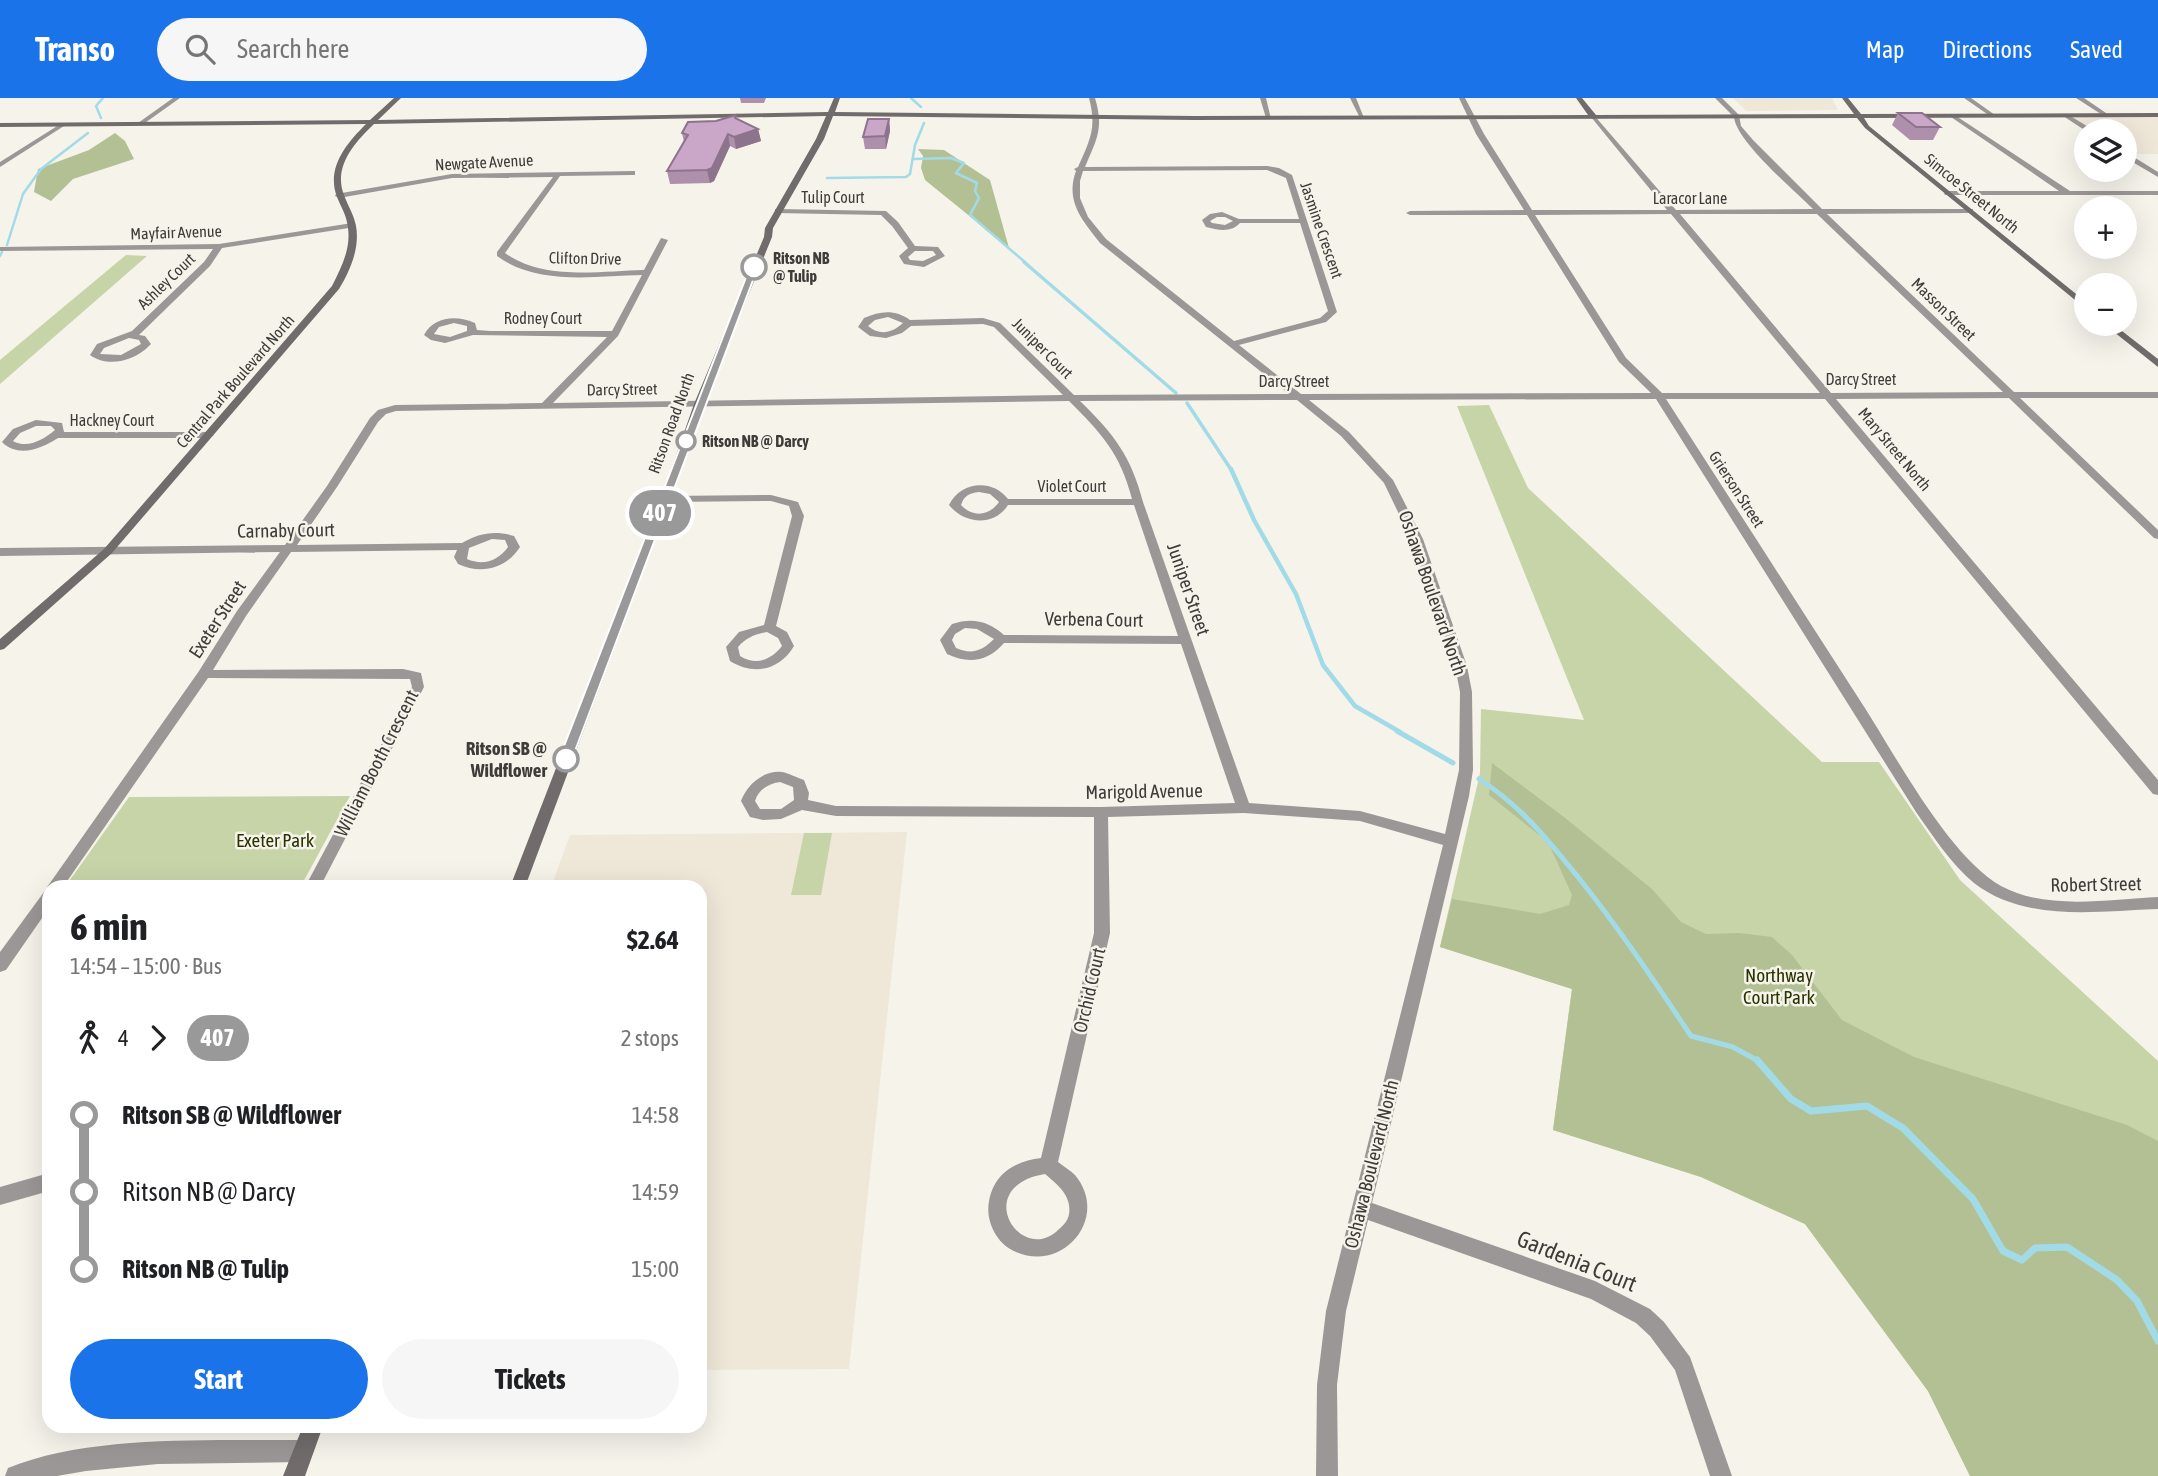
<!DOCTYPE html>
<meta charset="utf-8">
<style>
body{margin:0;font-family:"Asap Condensed",sans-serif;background:#f6f6f6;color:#202124;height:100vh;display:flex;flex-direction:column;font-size:26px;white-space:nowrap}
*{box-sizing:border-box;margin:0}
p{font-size:23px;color:#757577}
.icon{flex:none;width:38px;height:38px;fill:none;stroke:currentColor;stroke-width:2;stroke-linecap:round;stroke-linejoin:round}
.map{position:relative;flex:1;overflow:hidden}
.drawer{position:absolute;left:42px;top:782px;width:665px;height:553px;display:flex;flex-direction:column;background:#fff;border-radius:21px;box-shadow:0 7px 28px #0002}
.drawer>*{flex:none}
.badge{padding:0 14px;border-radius:23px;font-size:24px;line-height:46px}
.tools{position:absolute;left:2074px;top:21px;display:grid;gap:14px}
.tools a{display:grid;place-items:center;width:63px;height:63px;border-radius:50%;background:#fff;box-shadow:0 7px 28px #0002;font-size:35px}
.map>.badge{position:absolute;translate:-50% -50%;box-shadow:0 0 0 4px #fff}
.legs{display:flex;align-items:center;gap:10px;height:77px;padding:0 28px;font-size:23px}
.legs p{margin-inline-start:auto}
.head{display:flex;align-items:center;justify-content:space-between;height:119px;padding:0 28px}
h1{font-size:38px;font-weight:700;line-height:52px}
.action{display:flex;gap:14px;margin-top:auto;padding:14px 28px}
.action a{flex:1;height:80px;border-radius:42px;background:#1a73e8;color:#fff;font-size:28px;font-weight:700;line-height:80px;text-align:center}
.action a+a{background:#f6f6f6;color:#202124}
ul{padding:0 28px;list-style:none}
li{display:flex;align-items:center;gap:24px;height:77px;font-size:26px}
li i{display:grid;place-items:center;width:10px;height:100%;margin:0 9px;background:currentColor}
li i::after{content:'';width:18px;height:18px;margin:-9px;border:5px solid;border-radius:50%;background:#fff}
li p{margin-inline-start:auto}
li:first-child i{background:linear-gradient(#0000 50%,currentColor 0)}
li:last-child i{background:linear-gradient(currentColor 50%,#0000 0)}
header{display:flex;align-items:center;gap:42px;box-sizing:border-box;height:98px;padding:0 35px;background:#1a73e8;color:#fff}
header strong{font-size:33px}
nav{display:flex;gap:38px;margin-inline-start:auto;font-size:24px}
.search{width:490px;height:63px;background:#f6f6f6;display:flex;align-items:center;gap:18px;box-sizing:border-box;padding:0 24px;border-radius:38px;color:#757577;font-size:26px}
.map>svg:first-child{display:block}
</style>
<header>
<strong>Transo</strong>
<div class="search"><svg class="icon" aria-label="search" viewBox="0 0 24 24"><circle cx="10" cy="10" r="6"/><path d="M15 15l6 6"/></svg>Search here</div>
<nav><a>Map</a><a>Directions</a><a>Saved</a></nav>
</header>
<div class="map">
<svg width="2158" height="1378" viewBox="0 0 2158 1378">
<rect width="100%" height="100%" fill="#f6f3eb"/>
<!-- built -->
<g fill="#efe8d9">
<polygon points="1733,0 1832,0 1838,12 1746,13"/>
<polygon points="2065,17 2158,17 2158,56 2127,56 2125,55 2124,33 2091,33"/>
<polygon points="907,734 849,1271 700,1272 700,789 551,789 570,737"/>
</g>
<!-- green -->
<g fill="#c7d4a8">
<polygon points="126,157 147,158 0,286 0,262"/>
<polygon points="1489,307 1528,390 1822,664 1879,664 1960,782 2158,963 2158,1378 1970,1378 1928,1293 1805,1126 1701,1079 1553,1032 1572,891 1440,849 1480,675 1481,611 1584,622 1457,308"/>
<polygon points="350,698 302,786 65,789 129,699"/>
<polygon points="804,735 832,735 821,797 791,797"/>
</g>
<!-- forest -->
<g fill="#b3c094">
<polygon points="115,35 125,43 134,61 73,81 51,103 34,94 38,71 89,52"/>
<polygon points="918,51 944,52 990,82 1009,150 925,82 921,70 923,58"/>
<polygon points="1492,665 1564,719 1652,791 1681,824 1706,836 1739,835 1772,839 1792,857 1842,922 1914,959 2127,1027 2158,1043 2158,1378 1970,1378 1928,1293 1805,1126 1701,1079 1553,1032 1572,891 1440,849 1452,801 1540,816 1569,807 1572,797 1548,744 1489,697"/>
</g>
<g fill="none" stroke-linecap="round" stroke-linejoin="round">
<!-- stream-far4 -->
<g stroke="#a2dbe8" stroke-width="2.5">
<polyline points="911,0 921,9"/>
<polyline points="101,20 96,8 103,0"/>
<polyline points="913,61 951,60 964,65 956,75 977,85 975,93 979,100 970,117 1026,165"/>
<polyline points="827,80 906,79 910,76 915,47 924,25"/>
<polyline points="7,147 23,96 41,71 88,35"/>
<polyline points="0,158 2,154"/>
</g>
<!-- stream-far3 -->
<g stroke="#a2dbe8" stroke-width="3.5">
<polyline points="1024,164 1176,295"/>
<polyline points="1187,305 1232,373"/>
</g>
<!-- stream-far2 -->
<polyline stroke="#a2dbe8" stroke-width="4.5" points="1231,371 1254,422 1296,496 1323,567 1355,608 1400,634"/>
<!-- stream-far1 -->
<g stroke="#a2dbe8" stroke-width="5">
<polyline points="1397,633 1453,665"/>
<path d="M1479,681c41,26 69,61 99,98 41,51 77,105 113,159l42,11 27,15"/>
</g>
<!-- stream -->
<polyline stroke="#a2dbe8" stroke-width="7" points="1757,962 1791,1001 1811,1013 1867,1008 1903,1030 1973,1101 2003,1153 2022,1162 2035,1150 2067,1149 2117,1182 2137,1203 2158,1243"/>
<!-- street -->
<g fill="#9b9796" fill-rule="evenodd">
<polygon points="173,0 180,0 142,27 138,27 138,25"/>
<path d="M1089,0h6c9,30 2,41 -10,69l182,-1 12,2 13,7 45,137 -11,10 -87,23 62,49 350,-1 -32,-31 -92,-147h-117l-4,-2 4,-2 114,-1 -48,-76 -17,-36h6l19,36 48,76h135l-76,-93 2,-3 83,96 137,-1c-19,-19 -77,-68 -79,-92l-19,-19h7l17,17 2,11 12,14 69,69h151v4h-3l-143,1 187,178h144v6h-138l138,132v9l-4,-1 -145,-140 -173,1 322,381v15l-5,-1 -328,-395h-159c65,101 130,202 195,303 34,52 87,154 140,184 46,25 108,13 157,11v12c-61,2 -132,14 -184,-26 -23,-19 -41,-47 -58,-71l-260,-413 -347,1 40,32 44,48 30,59 44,127 5,26 1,78 -4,26 -97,407 223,78 55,28 14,13 26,35 42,119h-22l-35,-106 -25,-34 -14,-13 -45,-24 -223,-79 -22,91 -9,74 1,91h-22l1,-91 9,-74 117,-466 -83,-24 -116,-8 -136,4 2,116 -52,229c5,4 12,8 17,13 35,42 -11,98 -59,77 -9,-4 -15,-9 -20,-17 -8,-13 -10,-27 -5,-42 8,-23 27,-32 50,-35l53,-225v-116l-258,-1 -34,-6 -21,9 -18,1 -13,-3 -9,-16c6,-16 22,-31 41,-29 7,1 15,6 22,8l5,13 -1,7 28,6 265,1 134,-4 -54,-159 -177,-1c-16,19 -36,21 -57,11l-7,-14 12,-16c20,-7 37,-3 52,11l174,1 -44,-131h-126c-14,22 -44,19 -59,0 11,-23 43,-27 59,-6h124c-12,-46 -30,-65 -63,-98l-673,10 -10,3 -8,8 -41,65 -40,58 165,-2c17,-10 33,-13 52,-7l6,11c-14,22 -39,28 -62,17l-4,-7 3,-7 -166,2 -45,64 -33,54 190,-1 18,4 3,14 -104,200h-15l107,-200 -2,-8 -202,-1 -145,209h-14v21l-43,62 -6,2v-20l44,-60 5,-2 -2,-3 3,-4 149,-212 38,-60 43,-59 -280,4v-8l285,-3 42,-59 43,-68 8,-8 17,-5 147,-2 65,-66 -134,-2 -28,8 -14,-3 -7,-5c10,-19 33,-20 51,-12l2,7 13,1h122l30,-56c-48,1 -105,11 -145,-19v-4l56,-75 -101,1 -113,20 -4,-2 1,-2 116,-20 183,-3v4h-3l-72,1 -55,77c38,28 95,18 139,17l17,-32 7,2 -50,96 -65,67 510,-8 -69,-68 -11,-3 -72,2 -9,7 -16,5 -16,-2 -12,-9 6,-9c16,-7 31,-9 46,2l73,-2 17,5 74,72 215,-1 -189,-151c-18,-23 -35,-42 -24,-72l-2,-2 4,-2c12,-27 19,-39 11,-69zM1267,72l19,8 13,41h-60l-17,-7 -12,2 -8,6 4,7c12,3 25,6 34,-4h60l28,88 -8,7 -86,23 -128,-102 -18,-22 -8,-19v-17l3,-10zM1671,116l149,179h-158l-36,-35 -91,-143zM1680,116h137l186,178 -172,1zM1217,119h8l8,4 -8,4 -13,-2 -2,-2zM888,219l15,6c-11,10 -23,13 -35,3l7,-6zM454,225l13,3v5l-17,6 -16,-3 5,-7zM1297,302l44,36 43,47 27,56 44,127 5,26 -1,78 -14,64 -85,-23 -111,-8 -106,-301c-12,-46 -29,-68 -63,-101zM979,394l11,2 9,8c-10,14 -26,16 -38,3 3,-9 8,-12 18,-13zM492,441l13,1 3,7c-10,14 -25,19 -41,12l2,-11zM965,530l12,1 17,10c-12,12 -22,16 -38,9l-4,-8 3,-6zM780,684l13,5 1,13 -13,9h-21l-5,-8c4,-12 13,-17 25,-19zM1045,1076c13,11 27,22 24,40 -1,8 -8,13 -13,18 -38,31 -84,-46 -11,-58z"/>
<polygon points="1260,0 1266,0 1271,21 1266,20"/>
<polygon points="1350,0 1356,0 1364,20 1360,20"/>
<polygon points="1964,0 1971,0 1995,17 1990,18"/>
<polygon points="2076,0 2084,0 2109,17 2104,18"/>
<polygon points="1953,16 2070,93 2158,93 2158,97 1945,97 1944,95 1948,93 2059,93 1951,19"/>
<polygon points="2063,16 2067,16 2095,33 2086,33 2063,18"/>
<polygon points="62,25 64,28 0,69 0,64"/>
<polygon points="2124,53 2158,74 2158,79 2124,59"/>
<path d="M778,111l108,2 12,11 17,24 23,1 7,9 -21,11 -20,-3 -5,-8 9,-8 -16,-22 -11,-11 -106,-2v-4zM915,153h18l3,4 -13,6 -13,-1 -2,-3z"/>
<path d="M352,125h3v4l-133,21 -12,18 -71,69 6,1 6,8 -2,2c-15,15 -41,22 -59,9l7,-11 35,-13 72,-69 9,-13 -213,2v-4l219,-3zM129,240l10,2 2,4 -20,11 -21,-1 4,-6z"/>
<path d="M36,322l26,3 2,9h145l5,3 -5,3h-151c-17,11 -40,20 -56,4l11,-13zM36,328h15l4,4c-12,10 -28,19 -42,11l7,-8z"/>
<path d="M771,397l27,7 6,14 -28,110 11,6 7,14c-14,24 -40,30 -64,15l-4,-14 13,-15 25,-7 28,-109 -3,-10 -18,-5 -105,1 -5,-3 5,-3zM767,534l11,6 4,8c-11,14 -26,20 -42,10l-2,-9c8,-9 17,-13 29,-15z"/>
<polygon points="49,1075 49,1093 0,1107 0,1089"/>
<path d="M303,1342l7,4 4,7 -4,7 -7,4 -145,2 -72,7 -29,5h-52l3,-8c83,-34 206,-27 295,-28z"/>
</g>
<!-- secondary -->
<g fill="#716b6b" fill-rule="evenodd">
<path d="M394,0h7l-23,22 450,-8 6,-14h6l-5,14 359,4 394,-1 -12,-17h6l14,17 258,-1 -12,-16h6l13,16 297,-1v4l-294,1 5,8 217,176v7l-221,-181 -8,-10 -663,2 -361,-4 -9,23 -51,89 -1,9 -68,167 -28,80 -151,403h-15l156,-403 28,-80 70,-167 1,-9 51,-89 10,-23 -452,8c-20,19 -41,43 -30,71 4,11 10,20 12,31 4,22 -6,45 -17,63l-227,264 -108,96 -4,1v-11l104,-90 228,-263c9,-18 19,-37 16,-58 -1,-12 -7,-21 -11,-31 -11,-29 9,-53 29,-73l-366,3v-4l370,-3z"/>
<polygon points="2104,226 2113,226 2158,261 2158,269"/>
<polygon points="303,1328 323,1328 305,1378 283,1378"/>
</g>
</g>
<!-- wall -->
<g fill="#ae8fac">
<polygon points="740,0 766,0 764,5 741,5"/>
<polygon points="1898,15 1940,29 1933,42 1910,42 1892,27"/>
<polygon points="737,21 758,31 761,43 736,51 730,48 714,83 710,85 670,86 667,73 684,44 682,35"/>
<polygon points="889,21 890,33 886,51 865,51 863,39"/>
</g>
<!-- shaded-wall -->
<g fill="#8d748c">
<polygon points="889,21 890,33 886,51 885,38"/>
<polygon points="758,31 761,43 736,51 734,39"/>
<polygon points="728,36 730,48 714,83 710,85 707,72"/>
</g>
<!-- building -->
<g fill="#caa6c8" stroke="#8d748c" stroke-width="2">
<polygon points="1898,15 1922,15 1940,29 1916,29"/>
<polygon points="736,17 735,20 758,31 734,39 728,36 712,70 707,72 667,73 688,37 682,35 688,24 716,23"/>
<polygon points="868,21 889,21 885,38 863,39"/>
</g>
<!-- line-1 -->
<polygon fill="#999" stroke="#fff" stroke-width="2" points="754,166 758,169 572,661 566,666 561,665 559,661 750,169"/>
<!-- markers -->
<g fill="#fff" stroke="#999" stroke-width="3.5">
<circle cx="754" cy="169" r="12"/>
<circle cx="686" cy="343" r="9"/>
<circle cx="566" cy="661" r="12"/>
</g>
<g text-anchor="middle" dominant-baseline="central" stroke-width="5" stroke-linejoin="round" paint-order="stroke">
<!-- far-street labels -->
<g font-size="16" fill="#3e3c39" stroke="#f6f3eb">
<text transform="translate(484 64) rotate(-3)">Newgate Avenue</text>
<text transform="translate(1972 95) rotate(39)">Simcoe Street North</text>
<text x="833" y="99">Tulip Court</text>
<text x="1690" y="100">Laracor Lane</text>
<text transform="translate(1322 132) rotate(71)">Jasmine Crescent</text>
<text transform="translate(176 134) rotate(-2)">Mayfair Avenue</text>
<text transform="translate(585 160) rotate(1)">Clifton Drive</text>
<text transform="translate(166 183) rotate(-44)">Ashley Court</text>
<text transform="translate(1944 211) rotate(44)">Masson Street</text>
<text x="543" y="220">Rodney Court</text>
<text transform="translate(1043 250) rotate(45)">Juniper Court</text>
<text x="1861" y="281">Darcy Street</text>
<text transform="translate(235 283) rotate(-49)">Central Park Boulevard North</text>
<text x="1294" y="283">Darcy Street</text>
<text transform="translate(622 291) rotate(-1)">Darcy Street</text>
<text x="112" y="322">Hackney Court</text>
<text transform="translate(671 325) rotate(-70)">Ritson Road North</text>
<text transform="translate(1895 351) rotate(50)">Mary Street North</text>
<text x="1072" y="388">Violet Court</text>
<text transform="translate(1737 391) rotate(57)">Grierson Street</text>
</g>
<!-- far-stop labels -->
<g font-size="16" font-weight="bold" fill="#3e3c39" stroke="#f6f3eb" text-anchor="start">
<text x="773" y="160">Ritson NB<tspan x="773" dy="18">@ Tulip</tspan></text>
<text x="702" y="343">Ritson NB @ Darcy</text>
</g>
<!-- street labels -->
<g font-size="19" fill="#3e3c39" stroke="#f6f3eb">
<text transform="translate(286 432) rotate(-1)">Carnaby Court</text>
<text transform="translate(1189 491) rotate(71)">Juniper Street</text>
<text transform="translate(1433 495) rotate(71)">Oshawa Boulevard North</text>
<text transform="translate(217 521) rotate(-57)">Exeter Street</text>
<text transform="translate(1094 521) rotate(1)">Verbena Court</text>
<text transform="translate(376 665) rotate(-63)">William Booth Crescent</text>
<text transform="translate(1144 693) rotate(-1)">Marigold Avenue</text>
<text transform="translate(2096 786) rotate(-1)">Robert Street</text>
<text transform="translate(1089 892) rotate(-77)">Orchid Court</text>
<text transform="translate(1371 1066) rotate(-76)">Oshawa Boulevard North</text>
</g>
<!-- stop labels -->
<g font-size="19" font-weight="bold" fill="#3e3c39" stroke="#f6f3eb" text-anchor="end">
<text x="547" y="650">Ritson SB @<tspan x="547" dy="22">Wildflower</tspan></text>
</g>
<!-- park labels -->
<g font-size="19" fill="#293400" stroke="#f6f3eb">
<text x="275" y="742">Exeter Park</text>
<text x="1779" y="877">Northway<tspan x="1779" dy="22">Court Park</tspan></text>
</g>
<!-- near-street labels -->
<g font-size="23" fill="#3e3c39" stroke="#f6f3eb">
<text transform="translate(1577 1163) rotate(22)">Gardenia Court</text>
</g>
</g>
</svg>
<div class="tools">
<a><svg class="icon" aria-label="layers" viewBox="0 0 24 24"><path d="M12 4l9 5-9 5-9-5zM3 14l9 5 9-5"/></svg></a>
<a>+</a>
<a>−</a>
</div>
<b class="badge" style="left:660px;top:415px;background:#999;color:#fff">407</b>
<section class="drawer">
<div class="head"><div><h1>6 min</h1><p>14:54 – 15:00 · Bus</p></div><b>$2.64</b></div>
<div class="legs"><svg class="icon" aria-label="walk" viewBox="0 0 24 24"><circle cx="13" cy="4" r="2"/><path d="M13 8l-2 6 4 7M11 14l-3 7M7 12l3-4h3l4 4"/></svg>4<svg class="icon" aria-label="forward" viewBox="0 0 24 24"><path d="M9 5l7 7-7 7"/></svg><b class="badge" style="background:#999;color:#fff">407</b><p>2 stops</p></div>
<ul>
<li><i style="color:#999"></i><b>Ritson SB @ Wildflower</b><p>14:58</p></li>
<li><i style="color:#999"></i><span>Ritson NB @ Darcy</span><p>14:59</p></li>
<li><i style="color:#999"></i><b>Ritson NB @ Tulip</b><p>15:00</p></li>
</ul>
<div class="action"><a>Start</a><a>Tickets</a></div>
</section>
</div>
